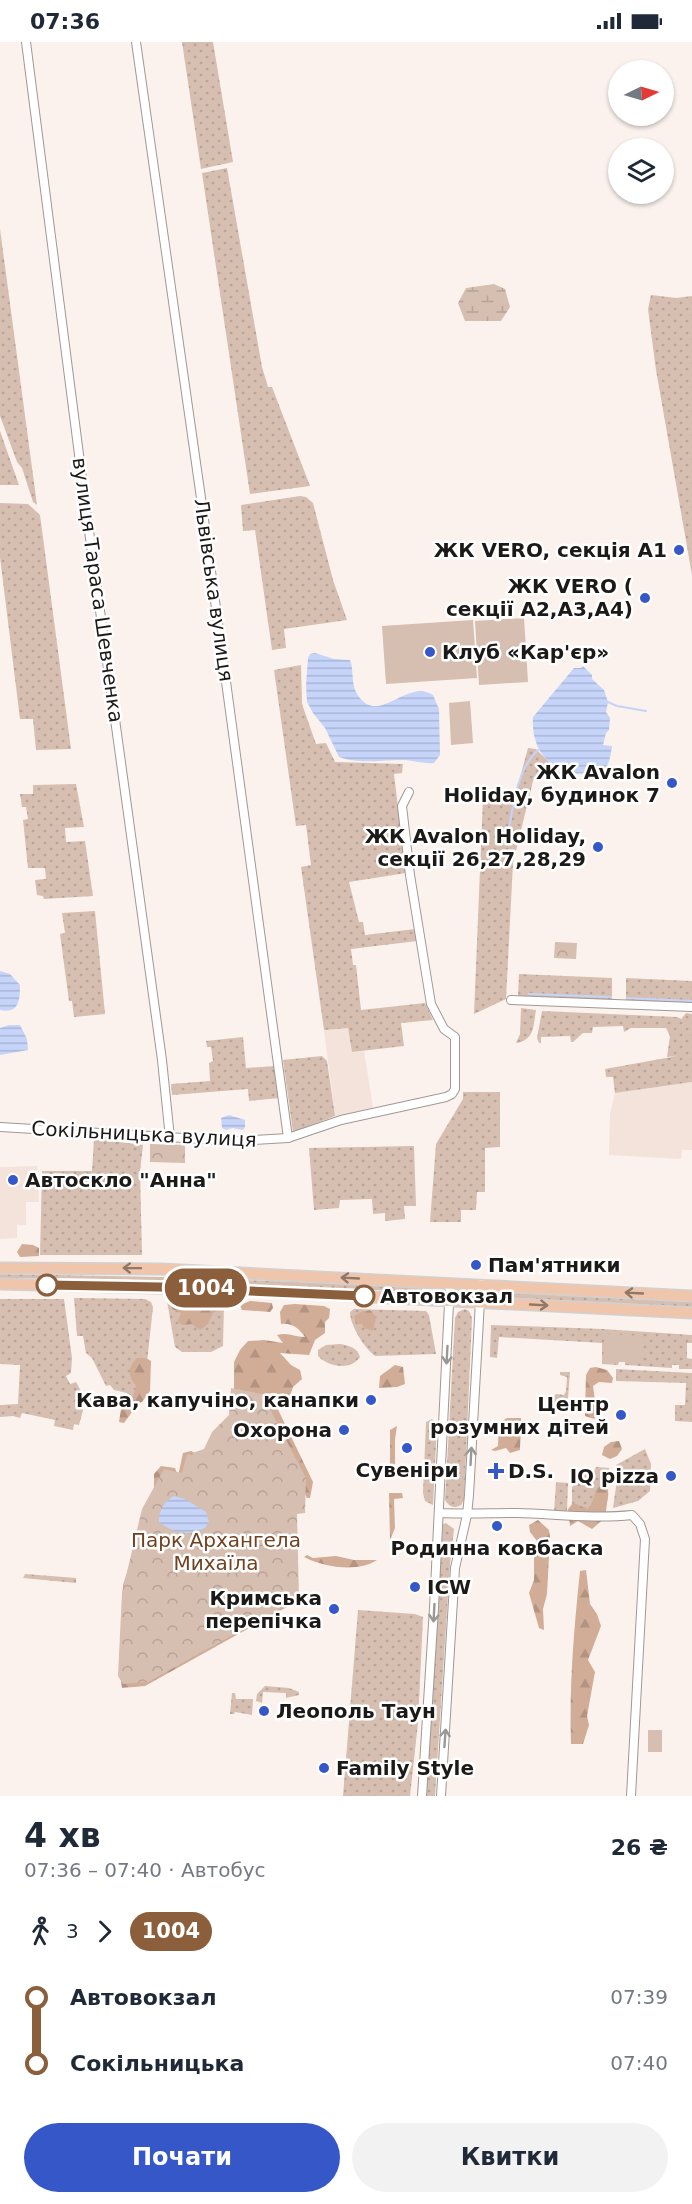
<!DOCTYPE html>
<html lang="uk">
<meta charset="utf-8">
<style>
body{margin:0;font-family:"DejaVu Sans",sans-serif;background:#f2f2f3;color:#1f2937;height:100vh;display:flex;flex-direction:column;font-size:22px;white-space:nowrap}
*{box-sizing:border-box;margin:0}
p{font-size:20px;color:#747a83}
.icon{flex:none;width:33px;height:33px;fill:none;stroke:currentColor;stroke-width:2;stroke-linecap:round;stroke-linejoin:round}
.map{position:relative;height:1754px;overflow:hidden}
.details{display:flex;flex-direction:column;background:#fff;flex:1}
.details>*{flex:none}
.badge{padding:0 12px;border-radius:20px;font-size:21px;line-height:39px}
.needle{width:39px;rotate:85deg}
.fabs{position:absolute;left:608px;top:18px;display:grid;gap:12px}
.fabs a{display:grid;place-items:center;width:66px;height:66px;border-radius:50%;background:#fff;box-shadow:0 2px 4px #0004;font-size:30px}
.map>.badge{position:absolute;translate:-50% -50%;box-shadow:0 0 0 3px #fff}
.legs{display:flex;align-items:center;gap:9px;height:66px;padding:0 24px;font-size:20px}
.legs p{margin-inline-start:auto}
.summary{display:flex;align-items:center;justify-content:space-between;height:102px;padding:0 24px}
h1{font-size:33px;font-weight:600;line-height:45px}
.primary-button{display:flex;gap:12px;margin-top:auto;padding:12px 24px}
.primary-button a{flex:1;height:69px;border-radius:36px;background:#3657c8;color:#fff;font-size:24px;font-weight:600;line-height:69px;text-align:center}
.primary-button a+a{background:#f2f2f3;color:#1f2937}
ul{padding:0 24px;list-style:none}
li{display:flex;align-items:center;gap:21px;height:66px;font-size:22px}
li i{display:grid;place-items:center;width:9px;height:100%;margin:0 8px;background:currentColor}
li i::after{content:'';width:15px;height:15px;margin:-8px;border:4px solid;border-radius:50%;background:#fff}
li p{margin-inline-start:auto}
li:first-child i{background:linear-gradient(#0000 50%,currentColor 0)}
li:last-child i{background:linear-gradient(currentColor 50%,#0000 0)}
.status{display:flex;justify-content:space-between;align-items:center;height:42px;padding:0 30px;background:#fff;direction:ltr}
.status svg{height:16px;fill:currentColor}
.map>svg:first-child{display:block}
</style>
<div class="status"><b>07:36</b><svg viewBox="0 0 49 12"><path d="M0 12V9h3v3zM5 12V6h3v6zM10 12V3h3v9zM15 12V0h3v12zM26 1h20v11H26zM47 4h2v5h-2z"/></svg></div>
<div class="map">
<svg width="692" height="1754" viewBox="0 0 692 1754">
<defs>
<pattern id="grass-dots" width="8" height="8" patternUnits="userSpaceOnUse" patternTransform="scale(1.5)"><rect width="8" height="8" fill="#d6beb0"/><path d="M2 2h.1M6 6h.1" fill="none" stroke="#b7a397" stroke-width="1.8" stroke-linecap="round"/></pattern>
<pattern id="forest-firs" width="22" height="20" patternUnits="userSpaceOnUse" patternTransform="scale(1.5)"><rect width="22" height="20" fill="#d1ac96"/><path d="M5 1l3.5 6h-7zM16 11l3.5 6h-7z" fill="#b39381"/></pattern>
<pattern id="wetland-marsh" width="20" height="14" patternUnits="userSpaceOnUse" patternTransform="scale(1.5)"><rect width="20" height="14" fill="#d6beb0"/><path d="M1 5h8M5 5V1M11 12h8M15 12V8" fill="none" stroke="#b7a397"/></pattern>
<pattern id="park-crowns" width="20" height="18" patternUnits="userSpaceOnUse" patternTransform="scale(1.5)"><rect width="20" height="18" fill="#d6beb0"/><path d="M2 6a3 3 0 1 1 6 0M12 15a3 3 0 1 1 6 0" fill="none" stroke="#b7a397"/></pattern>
<pattern id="water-rules" width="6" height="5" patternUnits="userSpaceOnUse" patternTransform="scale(1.5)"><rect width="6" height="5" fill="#c5d4f8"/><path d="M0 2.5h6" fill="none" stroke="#a9b5d4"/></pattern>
</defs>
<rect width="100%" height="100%" fill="#fbf2ed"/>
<!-- built -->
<g fill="#f3e3da">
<polygon points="348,985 352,1010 364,1009 373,1066 335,1074 324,988"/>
<polygon points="692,1040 692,1108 682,1108 681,1117 609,1113 610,1072 615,1051"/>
<polygon points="37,1124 39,1160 26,1160 26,1183 17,1183 17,1196 0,1197 0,1125"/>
</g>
<!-- grass -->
<g fill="url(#grass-dots)">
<polygon points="182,0 213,0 233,120 201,127"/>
<polygon points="227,126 262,325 268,345 272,345 310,444 250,452 202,131"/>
<polygon points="0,188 0,187 37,463 33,460 22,426 17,420 0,374"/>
<polygon points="651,253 676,256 692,254 692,533 656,328 648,267"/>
<polygon points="0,389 19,443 0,443"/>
<polygon points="300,454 306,455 313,461 333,538 347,578 284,587 286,606 272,608 255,488 243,489 241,463"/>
<polygon points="0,461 28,462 40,473 71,707 36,708 33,677 20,677 0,515"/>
<polygon points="301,623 302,662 316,702 326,701 335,720 403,722 402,731 394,732 406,831 349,840 359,880 363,880 365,893 415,887 417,899 351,907 353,923 356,923 361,968 425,961 433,978 401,981 404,1004 352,1010 348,986 324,988 301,825 311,823 306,783 296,784 274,628"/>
<polygon points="528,706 536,707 565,736 534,735 513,821 506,957 474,972 483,756 500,762 515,754"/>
<polygon points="76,742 84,785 65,786 66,800 85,799 93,854 44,857 43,854 37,853 35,838 46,837 45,826 28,826 23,778 28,777 26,765 22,765 20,752 33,752 33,743"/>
<polygon points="95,869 105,972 74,975 72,959 69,959 60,892 65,891 62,871"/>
<polygon points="519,932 612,936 612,960 518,955"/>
<polygon points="626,936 692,939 692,963 626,959"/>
<path d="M521,966l15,2c-3,16 -1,30 -20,33l4,-9z"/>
<polygon points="542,969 677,975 682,977 685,1012 682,976 686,971 692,972 692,1040 615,1051 613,1035 606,1035 605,1027 677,1014 667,1015 670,994 666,986 631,986 624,990 623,984 593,985 592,991 583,991 573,1000 571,1000 570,994 541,995 541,1001 539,1001 537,996"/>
<polygon points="243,995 246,1026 275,1024 279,1056 249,1059 248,1047 172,1053 171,1042 210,1039 209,1021 213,1019 211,1005 207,1005 206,999"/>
<polygon points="322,1014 327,1019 335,1074 293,1090 283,1018"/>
<polygon points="463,1050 500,1050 500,1105 485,1106 485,1150 477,1150 476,1168 461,1168 461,1180 430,1180 436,1102 463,1057"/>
<polygon points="94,1097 143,1103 140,1129 142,1213 40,1213 42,1129 92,1129"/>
<polygon points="414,1104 416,1164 404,1164 405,1177 385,1179 385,1171 373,1172 372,1157 340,1158 339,1166 314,1168 309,1106"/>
<polygon points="0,1232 215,1236 214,1241 112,1237 0,1236"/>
<polygon points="245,1238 422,1245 422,1250 245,1243"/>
<polygon points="515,1251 692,1260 692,1265 515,1256 513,1254"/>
<polygon points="172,1255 217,1258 224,1261 223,1304 211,1310 182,1310 175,1305 167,1259"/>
<polygon points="74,1256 145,1257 151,1260 153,1265 143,1357 128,1355 127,1351 114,1348 110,1343 106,1344 92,1316 86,1311 83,1294 77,1294"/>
<polygon points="0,1257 64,1257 72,1316 71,1331 66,1334 70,1342 76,1340 82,1351 91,1354 91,1360 85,1361 79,1383 74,1382 73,1388 54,1384 55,1378 22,1371 20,1376 13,1374 0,1375 0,1363 18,1362 20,1323 0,1322"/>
<path d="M354,1267l72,2 3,4 7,39 -61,2c-11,-8 -25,-31 -25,-44z"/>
<path d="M465,1267l4,2 3,7 -8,182 -3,5c-7,4 -12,2 -16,-5l10,-182 3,-6z"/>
<polygon points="491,1283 603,1287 692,1293 692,1301 687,1301 687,1316 692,1317 692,1327 679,1327 679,1323 672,1323 672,1326 625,1323 625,1320 619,1320 618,1323 602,1322 602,1301 499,1295 497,1316 490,1315"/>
<path d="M340,1302c8,1 18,4 20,13 -9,14 -32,10 -42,-1v-6l8,-5z"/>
<polygon points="616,1327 692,1331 692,1380 675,1379 675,1363 685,1363 686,1341 616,1339"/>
<polygon points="560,1330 570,1330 568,1356 555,1369 552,1368 554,1354 556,1352 564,1353 566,1349 567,1335 560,1333"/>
<polygon points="432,1377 437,1382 433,1463 425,1459 423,1451 426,1380"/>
<polygon points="645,1407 651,1422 650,1449 638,1459 613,1466 617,1438 615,1431 616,1423"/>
<polygon points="596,1425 609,1426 610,1429 606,1470 604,1472 572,1469 572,1445 576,1441 576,1432 594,1430"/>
<polygon points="556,1440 568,1441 567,1471 554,1471"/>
<polygon points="446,1481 454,1487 450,1522 435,1754 426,1754 443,1482"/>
<polygon points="25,1532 76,1536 76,1541 23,1536"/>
<polygon points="358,1568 415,1572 423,1575 418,1681 410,1754 343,1754"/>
<polygon points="265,1644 289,1646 299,1650 299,1653 286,1656 286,1651 263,1650 262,1661 256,1659 257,1652"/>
<polygon points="232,1651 235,1651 236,1657 253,1657 252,1673 235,1670 234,1672 230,1672"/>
</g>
<!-- forest -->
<g fill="url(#forest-firs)">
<polygon points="22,1202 33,1203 39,1206 39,1214 20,1215 17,1210"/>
<polygon points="176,1256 219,1257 223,1266 213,1271 208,1282 200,1288 192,1282 182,1283 178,1279 181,1271 172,1267 171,1261"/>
<polygon points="250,1259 272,1261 273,1266 270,1270 242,1268 240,1263"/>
<path d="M295,1262l29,2 6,3 -1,9 -4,4v11l-10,7 -6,15 -29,-2 11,12 9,5 2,9 -9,8 -3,9 -5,3 -10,-6h-5l43,89 -3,16h-3l-5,-10 -9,-7 1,122 -149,83 -23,2 -2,-15 3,-88 31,-96v-15l7,-8 14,2 3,8 5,-23 8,-2 10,5 33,-38v-56l6,-12 8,-9 16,-1 19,3 -6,-8c13,-3 16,2 28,2 -7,-9 -12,-14 -24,-13l-1,-12 4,-7z"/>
<polygon points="363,1269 371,1269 376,1275 373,1289 364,1286 362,1282 356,1282 354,1274"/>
<path d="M137,1316h9l5,3 -1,30 -8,11 -9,4 -1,6 -8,11 -5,-1 2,-13 10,-7 5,-16c-8,-11 -9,-18 1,-28z"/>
<polygon points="395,1323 403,1325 405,1342 397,1345 379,1346 380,1334"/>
<polygon points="596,1325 607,1328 613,1336 612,1341 599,1340 593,1344 597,1373 594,1377 585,1374 585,1369 586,1333 590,1326"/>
<path d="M507,1376h14c1,10 -1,22 -1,32l-10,3 -4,-5 -11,3 -4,-1 7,-4 1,-23z"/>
<polygon points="397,1384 395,1397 395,1431 390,1436 390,1388"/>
<polygon points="619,1399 622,1407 617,1414 610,1417 602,1413 604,1405 611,1400"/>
<path d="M606,1443c6,12 -2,19 0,32l-14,12 -14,-8 -8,5 -2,-17 5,-6 15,6c6,-7 5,-14 10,-22z"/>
<polygon points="389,1451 402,1451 403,1456 394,1457 395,1486 390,1498"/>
<polygon points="538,1478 549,1488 550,1495 547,1552 543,1567 544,1588 539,1586 529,1551 534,1538 534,1507 537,1499 530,1490 529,1483"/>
<path d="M307,1513l6,3 23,-2 18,4h23c-20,13 -53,7 -73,-3z"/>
<path d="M586,1528l4,34 7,10 4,12 -13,34 7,12 -8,44 2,9 -6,19h-12c-2,-57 3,-116 9,-173z"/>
</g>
<!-- wetland -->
<polygon fill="url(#wetland-marsh)" points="494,242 505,247 510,265 501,279 465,279 458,261 466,246"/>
<!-- park -->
<g fill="url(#park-crowns)">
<polygon points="555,900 577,901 576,917 554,916"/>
<polygon points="150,1102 185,1103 185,1121 150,1120"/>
<polygon points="231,1346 262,1352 306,1436 305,1471 297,1472 299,1556 148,1640 123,1642 118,1634 122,1551 142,1467 164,1427 182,1431 187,1413 204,1407 212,1390 229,1373"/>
</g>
<!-- pitch -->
<g fill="#d6beb0">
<polygon points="524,576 528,640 479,643 475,579"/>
<polygon points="473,578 477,636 386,642 382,584"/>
<polygon points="470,659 473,701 451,703 449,661"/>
<polygon points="605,1292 644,1294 642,1321 603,1319"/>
<rect x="648" y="1688" width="14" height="22"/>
</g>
<!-- water -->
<g fill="url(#water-rules)">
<path d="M315,611l19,6 16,1c4,10 1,22 6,32 21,38 50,-15 77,3l6,14 1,46 -6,8c-10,1 -19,-2 -29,-3 -22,-1 -45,5 -66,-3l-14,-29 -12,-15 -6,-11 -1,-17 2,-27 2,-4z"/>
<path d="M583,624l9,9v4l12,11 4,12 -2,10 4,6 -1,12 -3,3 -3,12 9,1c-1,9 -4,23 -11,29 -10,-5 -18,0 -28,-2 -29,-5 -42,-29 -40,-56l41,-49h7z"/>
<path d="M0,929l10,3 10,11c0,15 -1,29 -20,25z"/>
<polygon points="9,983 20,983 27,997 28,1008 0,1013 0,986"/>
<polygon points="229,1073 245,1078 245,1085 243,1088 232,1086 226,1088 222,1086 221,1076"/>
<path d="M174,1454l11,3 21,13 3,10 -4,6c-16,9 -32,5 -46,-6 -1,-11 6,-22 15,-26z"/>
</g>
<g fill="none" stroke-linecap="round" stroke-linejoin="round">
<!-- stream -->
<g stroke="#c5d4f8" stroke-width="2">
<polyline points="608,660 617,664 646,669"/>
<path d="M509,787c4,-25 9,-61 29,-79"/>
<polyline points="529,952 611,955"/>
<polyline points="627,956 692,959"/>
</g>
<!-- minor casing -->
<g stroke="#a09894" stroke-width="10">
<g id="minor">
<polyline points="26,0 86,467 162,1018 170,1096"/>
<polyline points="136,0 202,463 288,1096"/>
<polyline points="511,958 692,965"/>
<polyline points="0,1085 234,1099 288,1096 341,1078 446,1055 452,1052 455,1047 455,995 444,987 431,962 410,833 402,764 409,750"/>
<path d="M439,1471c26,1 52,0 78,0 39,1 77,6 115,2l8,9 5,15 -14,257"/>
<polyline points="422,1754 434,1566 450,1241"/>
<polyline points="441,1754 455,1526 467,1473 469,1453 481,1242"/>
</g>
</g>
<!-- major casing -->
<g stroke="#d2d1d1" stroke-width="13">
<g id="major">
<polyline points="0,1226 161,1227 692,1254"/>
<polyline points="0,1242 232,1248 692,1271"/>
</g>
</g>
<!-- minor -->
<use href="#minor" stroke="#fff" stroke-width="8"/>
<!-- major -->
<use href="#major" stroke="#efc5ac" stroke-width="10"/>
</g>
<!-- one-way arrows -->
<defs><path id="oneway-shaft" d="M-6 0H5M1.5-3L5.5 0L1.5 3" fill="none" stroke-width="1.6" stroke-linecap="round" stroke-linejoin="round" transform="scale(1.5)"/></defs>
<g stroke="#907869">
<use href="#oneway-shaft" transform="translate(132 1226) rotate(-179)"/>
<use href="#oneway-shaft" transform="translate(350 1236) rotate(-177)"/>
<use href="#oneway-shaft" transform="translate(634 1251) rotate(-177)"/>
<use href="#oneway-shaft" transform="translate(539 1263) rotate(3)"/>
</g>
<g stroke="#999897">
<use href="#oneway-shaft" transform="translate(447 1313) rotate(93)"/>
<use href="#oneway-shaft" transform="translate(471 1414) rotate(-87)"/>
<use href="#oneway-shaft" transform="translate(434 1571) rotate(93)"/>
<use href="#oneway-shaft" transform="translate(445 1696) rotate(-86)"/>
</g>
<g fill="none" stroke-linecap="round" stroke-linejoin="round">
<!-- line-1 casing -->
<g stroke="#fff" stroke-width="14">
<polyline id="line-1" points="47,1243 160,1245 364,1254"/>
</g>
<!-- line-1 -->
<use href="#line-1" stroke="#8b5e3c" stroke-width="9"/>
</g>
<!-- markers -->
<g fill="#3657c8" stroke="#fff" stroke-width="2">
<circle cx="679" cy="508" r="6"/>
<circle cx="645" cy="556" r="6"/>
<circle cx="430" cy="610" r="6"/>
<circle cx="672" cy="741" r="6"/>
<circle cx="598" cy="805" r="6"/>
<circle cx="13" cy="1138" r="6"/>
<circle cx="476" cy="1223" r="6"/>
<circle cx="371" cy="1358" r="6"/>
<circle cx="621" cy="1373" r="6"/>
<circle cx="344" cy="1388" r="6"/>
<circle cx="407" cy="1406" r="6"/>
<path d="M493 1420h6v6h6v6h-6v6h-6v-6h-6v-6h6z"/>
<circle cx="671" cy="1434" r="6"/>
<circle cx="497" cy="1484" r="6"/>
<circle cx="415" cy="1545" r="6"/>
<circle cx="334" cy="1567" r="6"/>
<circle cx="264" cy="1669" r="6"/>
<circle cx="324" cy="1726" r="6"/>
</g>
<g fill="#fff" stroke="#8b5e3c" stroke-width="3">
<circle cx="47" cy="1243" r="10"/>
<circle cx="364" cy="1254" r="10"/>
</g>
<g text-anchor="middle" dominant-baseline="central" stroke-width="5" stroke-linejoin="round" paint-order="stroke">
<!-- poi labels -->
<g font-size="20" font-weight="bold" fill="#1c1a18" stroke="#fff" text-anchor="end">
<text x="667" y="508">ЖК VERO, секція А1</text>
<text x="633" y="544">ЖК VERO (<tspan x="633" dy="23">секції А2,А3,А4)</tspan></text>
<text x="442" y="610" text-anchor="start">Клуб «Кар'єр»</text>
<text x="660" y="730">ЖК Avalon<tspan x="660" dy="23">Holiday, будинок 7</tspan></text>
<text x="586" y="794">ЖК Avalon Holiday,<tspan x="586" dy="23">секції 26,27,28,29</tspan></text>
<text x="25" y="1138" text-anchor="start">Автоскло "Анна"</text>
<text x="488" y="1223" text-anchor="start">Пам'ятники</text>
<text x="359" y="1358">Кава, капучіно, канапки</text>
<text x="609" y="1362">Центр<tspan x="609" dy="23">розумних дітей</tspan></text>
<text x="332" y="1388">Охорона</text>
<text x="407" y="1428" text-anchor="middle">Сувеніри</text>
<text x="508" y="1429" text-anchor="start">D.S.</text>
<text x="659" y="1434">IQ pizza</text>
<text x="497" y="1506" text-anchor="middle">Родинна ковбаска</text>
<text x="427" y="1545" text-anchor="start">ICW</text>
<text x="322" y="1556">Кримська<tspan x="322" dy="23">перепічка</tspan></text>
<text x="276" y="1669" text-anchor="start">Леополь Таун</text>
<text x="336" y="1726" text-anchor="start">Family Style</text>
</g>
<!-- street labels -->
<g font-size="20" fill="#1c1a18" stroke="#fff">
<text transform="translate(98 548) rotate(82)">вулиця Тараса Шевченка</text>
<text transform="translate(214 548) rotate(82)">Львівська вулиця</text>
<text transform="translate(144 1092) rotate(3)">Сокільницька вулиця</text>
</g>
<!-- stop labels -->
<g font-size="20" font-weight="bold" fill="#1c1a18" stroke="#fff" text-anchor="start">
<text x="380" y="1254">Автовокзал</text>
</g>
<!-- park labels -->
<g font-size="20" fill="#724120" stroke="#fff">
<text x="216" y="1498">Парк Архангела<tspan x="216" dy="23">Михаїла</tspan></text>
</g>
</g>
</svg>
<div class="fabs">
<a><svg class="needle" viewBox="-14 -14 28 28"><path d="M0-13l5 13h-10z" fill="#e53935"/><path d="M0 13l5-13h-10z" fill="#747a83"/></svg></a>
<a><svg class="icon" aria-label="layers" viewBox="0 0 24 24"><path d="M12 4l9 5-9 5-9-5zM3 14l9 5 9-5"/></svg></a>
</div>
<b class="badge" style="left:206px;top:1246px;background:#8b5e3c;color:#fff">1004</b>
</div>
<section class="details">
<div class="summary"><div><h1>4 хв</h1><p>07:36 – 07:40 · Автобус</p></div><b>26 ₴</b></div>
<div class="legs"><svg class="icon" aria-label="walk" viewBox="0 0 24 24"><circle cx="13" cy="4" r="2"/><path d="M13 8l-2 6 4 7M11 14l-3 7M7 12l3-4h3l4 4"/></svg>3<svg class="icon" aria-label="forward" viewBox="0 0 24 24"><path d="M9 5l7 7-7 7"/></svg><b class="badge" style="background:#8b5e3c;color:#fff">1004</b></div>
<ul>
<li><i style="color:#8b5e3c"></i><b>Автовокзал</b><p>07:39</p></li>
<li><i style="color:#8b5e3c"></i><b>Сокільницька</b><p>07:40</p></li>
</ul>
<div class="primary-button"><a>Почати</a><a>Квитки</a></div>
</section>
